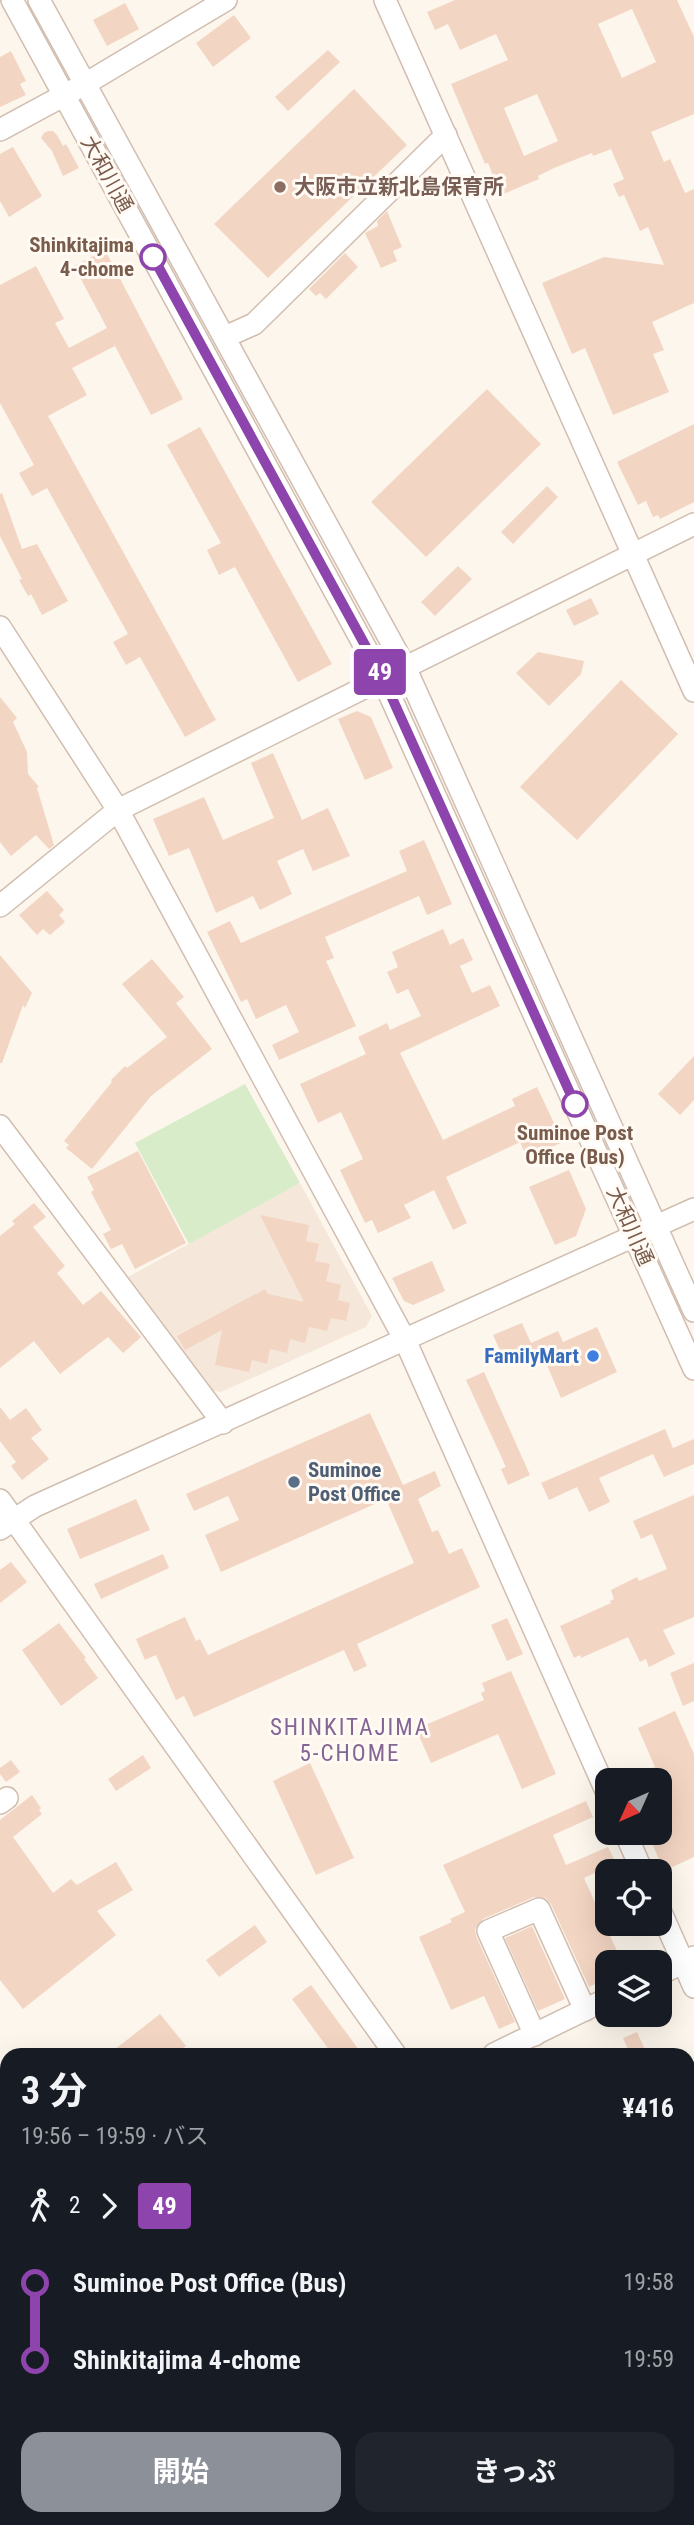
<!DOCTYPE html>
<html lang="ja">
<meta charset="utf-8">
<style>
body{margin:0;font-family:"Roboto Condensed","Noto Sans JP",sans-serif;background:#20242c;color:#f1f3f6;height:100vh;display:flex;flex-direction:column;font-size:26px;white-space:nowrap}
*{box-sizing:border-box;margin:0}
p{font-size:23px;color:#9ea1a6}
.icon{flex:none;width:38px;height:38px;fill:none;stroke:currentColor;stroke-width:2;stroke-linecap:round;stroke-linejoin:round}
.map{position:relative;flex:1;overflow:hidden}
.panel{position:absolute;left:0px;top:2048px;width:695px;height:478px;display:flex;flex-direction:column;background:#171b24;border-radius:21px 21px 0 0;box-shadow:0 7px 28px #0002}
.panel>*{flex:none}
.badge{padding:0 14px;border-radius:5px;font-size:24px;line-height:46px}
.needle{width:46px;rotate:225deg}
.controls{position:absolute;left:595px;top:1768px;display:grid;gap:14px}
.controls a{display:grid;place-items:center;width:77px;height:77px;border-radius:14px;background:#171b24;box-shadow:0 7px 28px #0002;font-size:35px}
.map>.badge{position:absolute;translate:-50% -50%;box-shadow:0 0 0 4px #fff}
.legs{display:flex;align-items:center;gap:10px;height:77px;padding:0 21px;font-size:23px}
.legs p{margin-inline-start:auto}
.overview{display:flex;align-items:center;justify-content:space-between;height:119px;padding:0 21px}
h1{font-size:38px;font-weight:700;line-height:52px}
.button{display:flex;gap:14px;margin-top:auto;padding:14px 21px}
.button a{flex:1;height:80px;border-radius:21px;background:#8c9099;color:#fff;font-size:28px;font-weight:700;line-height:80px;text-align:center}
.button a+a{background:#20242c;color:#f1f3f6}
ul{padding:0 21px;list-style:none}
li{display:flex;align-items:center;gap:24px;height:77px;font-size:26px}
li i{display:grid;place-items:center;width:10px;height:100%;margin:0 9px;background:currentColor}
li i::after{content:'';width:18px;height:18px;margin:-9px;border:5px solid;border-radius:50%;background:#171b24}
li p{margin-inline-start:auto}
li:first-child i{background:linear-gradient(#0000 50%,currentColor 0)}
li:last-child i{background:linear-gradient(currentColor 50%,#0000 0)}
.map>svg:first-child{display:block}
</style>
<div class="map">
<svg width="694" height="2525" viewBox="0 0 694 2525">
<rect width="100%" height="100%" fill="#fdf6ec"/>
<!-- residential -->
<polygon fill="#f5e8da" points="300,1183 372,1316 366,1327 221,1392 209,1390 126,1278"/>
<!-- industrial -->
<polygon fill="#efe9e4" points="0,2204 7,2214 7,2387 0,2392"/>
<!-- green -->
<g fill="#d8ecc9">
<polygon points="245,1084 300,1183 189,1244 135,1143"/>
<polygon points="694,2489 694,2525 640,2525 639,2523 640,2518 688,2518 688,2492"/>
</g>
<!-- building -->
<g fill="#f3d5c3" fill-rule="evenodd">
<path d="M455,0h222l17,37v77l-43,18 13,30 6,-3 15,34 9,-4v114l-42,19 12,28 -11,4 16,38 -56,23 -28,-67 -13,6 -30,-71 62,-26 60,8 -16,-38 -8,4 -16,-36 -5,2 -6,-13 11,-5 -13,-30 -18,7 -1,-3 -38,15 -16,8 1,3 -38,16 -13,-32 -3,1 -34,-80 57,-24 -12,-26 -36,16 -12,-26 -13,6 -8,-18zM632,9l24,53 -34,16 -24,-54zM537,94l21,47 -34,15 -20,-48z"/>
<polygon points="125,3 139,29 107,46 93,20"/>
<polygon points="234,15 251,38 213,67 196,43"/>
<polygon points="328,50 340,62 288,111 275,97"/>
<polygon points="11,51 26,81 20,84 26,95 0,107 0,57"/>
<polygon points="354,89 407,145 268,278 214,224"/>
<polygon points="48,131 53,131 57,135 63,146 66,144 79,168 63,176 52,151 41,138 44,133"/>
<polygon points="13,147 42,196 9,217 0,201 0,154"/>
<polygon points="387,211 402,247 393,251 397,261 381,268 365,233 378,226 377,221"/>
<polygon points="105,250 183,399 151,415 115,346 72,368 87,395 48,416 216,720 185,737 140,657 126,665 113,642 128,634 47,488 32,496 19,473 34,465 0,403 0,285 36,266 64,319 55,323 69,348 107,328 74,266"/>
<polygon points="345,253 358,267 326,299 320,293 316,296 309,289"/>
<polygon points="487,389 541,444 426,557 371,502"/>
<polygon points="694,424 694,502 660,519 658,515 653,517 646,501 638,505 617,462"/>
<polygon points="200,427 332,664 298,682 235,567 219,575 207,550 221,543 167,445"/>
<polygon points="547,486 558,497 513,544 501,532"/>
<polygon points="2,493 22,549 37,544 68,601 42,615 31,594 28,596 19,580 22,579 0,536 0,494"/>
<polygon points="458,566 472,579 435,616 421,602"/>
<polygon points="591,598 599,614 574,626 566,610"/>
<polygon points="538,652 584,661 581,674 549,706 516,673"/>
<polygon points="621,680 678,734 577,840 520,787"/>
<polygon points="0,697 17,718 13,722 27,752 28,774 39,787 37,788 54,845 49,849 36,835 11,856 0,842"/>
<polygon points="357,711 371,717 393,768 365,780 338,719"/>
<polygon points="273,753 302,820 328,808 350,856 313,871 303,849 277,861 292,894 260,910 253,896 216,913 189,848 169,856 153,819 204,797 223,840 274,818 251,763"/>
<polygon points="424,840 452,904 427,915 419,896 325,937 334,958 326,961 356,1026 279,1060 272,1045 299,1032 286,1005 256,1019 247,999 241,1002 207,932 230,921 241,943 407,871 399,851"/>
<polygon points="47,891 64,910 59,915 65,922 50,935 43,929 37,935 19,915"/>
<polygon points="443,929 450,945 463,938 473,960 460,966 472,993 490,985 500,1006 400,1053 443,1140 515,1106 512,1099 537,1087 563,1142 527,1158 520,1142 446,1177 467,1223 453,1230 434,1190 404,1205 411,1218 378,1233 372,1220 365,1223 340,1170 363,1159 341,1112 318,1123 300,1084 366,1054 358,1037 387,1023 390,1030 421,1016 408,989 397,994 387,972 398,967 392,952"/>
<polygon points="0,955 32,993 25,1008 23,1005 2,1063 0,1063"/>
<polygon points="152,959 184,997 176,1003 212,1049 151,1096 92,1169 66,1148 69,1145 64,1141 112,1082 111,1080 125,1066 127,1068 167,1037 122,984"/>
<polygon points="694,1056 694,1100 680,1115 658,1094"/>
<polygon points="138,1151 186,1243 135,1269 122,1244 111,1249 103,1234 111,1230 91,1192 94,1190 87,1177"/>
<polygon points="569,1170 586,1209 576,1236 555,1245 529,1187"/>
<polygon points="34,1203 46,1217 33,1227 65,1266 57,1273 83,1305 101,1291 141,1337 123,1353 108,1337 60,1374 34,1341 0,1368 0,1236 15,1224 12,1221"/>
<polygon points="260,1215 309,1225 306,1241 319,1244 315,1261 330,1264 326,1281 341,1285 338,1300 350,1303 346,1321 331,1318 327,1331 309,1327 305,1343 290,1339 287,1353 270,1349 267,1364 252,1360 249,1372 215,1365 222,1330 185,1350 177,1336 265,1289 268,1294 304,1302"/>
<polygon points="432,1261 445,1291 413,1305 404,1301 392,1278"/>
<polygon points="522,1323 531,1343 558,1331 563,1342 597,1327 617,1372 561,1398 544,1358 525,1366 521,1358 506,1364 493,1335"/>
<polygon points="484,1372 530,1475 508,1485 501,1469 506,1467 466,1380"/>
<polygon points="0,1407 10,1420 26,1408 42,1430 31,1438 49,1459 22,1480 11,1466 16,1462 0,1441"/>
<polygon points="370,1413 403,1485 435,1471 441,1486 418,1499 432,1532 438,1530 449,1554 462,1548 480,1587 357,1644 367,1666 354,1672 344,1650 194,1717 184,1696 176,1700 156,1655 145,1660 136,1639 185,1617 196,1641 200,1639 208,1655 414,1563 386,1499 221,1572 205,1535 239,1520 228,1496 194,1511 186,1494"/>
<polygon points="665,1429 673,1448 694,1439 694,1464 664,1477 653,1454 599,1478 610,1502 589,1512 577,1487 549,1500 541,1483"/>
<polygon points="694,1495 694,1617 663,1630 675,1654 649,1667 646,1659 640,1662 628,1637 581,1658 580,1655 574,1658 560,1626 611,1603 610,1601 614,1599 611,1590 637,1577 639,1581 667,1569 652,1534 641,1539 633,1521"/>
<polygon points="136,1499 150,1530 80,1559 67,1529"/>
<polygon points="163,1554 169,1568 101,1599 94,1584"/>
<polygon points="11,1562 27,1582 0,1603 0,1570"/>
<polygon points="507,1618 523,1654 507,1661 491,1625"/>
<polygon points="59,1623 86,1658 84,1659 98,1678 61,1706 22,1650"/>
<polygon points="694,1663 694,1701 683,1706 670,1673"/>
<polygon points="511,1671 556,1774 522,1789 498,1734 431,1763 416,1729 484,1700 481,1693 485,1691 482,1683"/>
<polygon points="675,1711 694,1754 694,1857 664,1871 647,1832 660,1832 660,1780 625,1780 655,1767 638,1728"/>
<polygon points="143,1755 151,1768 116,1791 108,1779"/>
<polygon points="11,1760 20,1772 6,1782 0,1774 0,1768"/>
<polygon points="310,1763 354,1858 316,1875 273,1781"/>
<polygon points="32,1795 41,1808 39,1810 42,1814 13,1837 53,1893 71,1879 77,1885 116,1862 133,1890 97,1911 116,1935 23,2009 0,1980 0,1820"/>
<polygon points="586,1801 593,1817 553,1835 566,1865 608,1847 616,1863 584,1878 622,1962 607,1962 607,1978 589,1987 551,1904 546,1898 534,1897 483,1919 475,1929 476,1936 515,2022 499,2029 484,1996 451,2010 419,1937 452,1922 450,1919 465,1912 443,1865"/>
<polygon points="255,1925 267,1942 219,1977 206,1960"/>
<polygon points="532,1926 565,1999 538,2011 505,1938"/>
<polygon points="311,1985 362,2054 332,2054 292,1999"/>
<polygon points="160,2014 186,2046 175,2054 109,2054"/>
<polygon points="637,2032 647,2054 630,2054 623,2038"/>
</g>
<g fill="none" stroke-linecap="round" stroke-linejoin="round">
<!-- minor casing -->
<g stroke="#d1beb0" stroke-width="24">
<g id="minor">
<polyline points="12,0 382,678 694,1369"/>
<polyline points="39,0 405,667 694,1311"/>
<polyline points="385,0 694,691"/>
<polyline points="0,130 85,84 226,0"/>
<polyline points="225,337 254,324 446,135"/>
<polyline points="0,627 118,810 405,1340 607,1793"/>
<polyline points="0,906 118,810 694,524"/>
<polyline points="0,1126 223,1423"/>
<polyline points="0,1500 395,2054"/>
<polyline points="0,1529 35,1506 694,1209"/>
<polyline points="0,1803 7,1798"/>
<polyline points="625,1832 642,1871"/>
<polyline points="660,1910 694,1987"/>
<polyline points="660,1974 694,1957"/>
<polyline points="535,2035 488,1931 539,1909 585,2010"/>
<polyline points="494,2054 607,1999"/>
<polyline points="0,2423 7,2418"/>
<polyline points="688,2476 694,2474"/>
<polyline points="615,2518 620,2525"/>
<polyline points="318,2525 327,2518"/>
</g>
</g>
<!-- major casing -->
<g stroke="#dad1cd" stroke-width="30">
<g id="major">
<polyline points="0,2117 7,2126"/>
<polyline points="0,2172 7,2181"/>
<polyline points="265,2518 270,2525"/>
<polyline points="304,2518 309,2525"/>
</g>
</g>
<!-- minor -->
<use href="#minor" stroke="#fff" stroke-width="21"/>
<!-- major -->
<use href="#major" stroke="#fbd9a5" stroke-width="26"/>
<!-- tram -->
<g stroke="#b9a8c9" stroke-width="2">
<polyline points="0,2130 7,2139"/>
<polyline points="0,2146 7,2155"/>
<polyline points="297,2518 302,2525"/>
</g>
</g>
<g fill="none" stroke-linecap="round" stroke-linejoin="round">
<!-- line-1 casing -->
<g stroke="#fff" stroke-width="16">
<polyline id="line-1" points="153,257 383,678 575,1104"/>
</g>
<!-- line-1 -->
<use href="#line-1" stroke="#8e44ad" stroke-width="10"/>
</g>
<!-- markers -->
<circle fill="#8d6e63" stroke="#fffaf3" stroke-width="2.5" cx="280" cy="187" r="7"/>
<g fill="#fff" stroke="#8e44ad" stroke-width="3.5">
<circle cx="153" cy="257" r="12"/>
<circle cx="575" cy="1104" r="12"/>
</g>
<circle fill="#3f7fe0" stroke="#fffaf3" stroke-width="2.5" cx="593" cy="1356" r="7"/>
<circle fill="#5c6f8a" stroke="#fffaf3" stroke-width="2.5" cx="294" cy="1482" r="7"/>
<g text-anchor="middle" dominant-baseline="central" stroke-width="6" stroke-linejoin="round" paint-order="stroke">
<!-- street labels -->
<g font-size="21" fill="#7a5c4d" stroke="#fffaf3">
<text transform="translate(107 174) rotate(61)">大和川通</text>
<text transform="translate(630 1226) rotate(66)">大和川通</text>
</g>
<!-- education labels -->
<g font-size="21" font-weight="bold" fill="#785e54" stroke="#fffaf3" text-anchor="start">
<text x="294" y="187">大阪市立新北島保育所</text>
</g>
<!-- stop labels -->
<g font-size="21" font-weight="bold" fill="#7a5c4d" stroke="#fffaf3" text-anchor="end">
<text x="134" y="245">Shinkitajima<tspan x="134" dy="24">4-chome</tspan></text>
<text x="575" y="1133" text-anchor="middle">Suminoe Post<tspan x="575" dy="24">Office (Bus)</tspan></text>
</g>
<!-- shop labels -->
<g font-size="21" font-weight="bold" fill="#366cbe" stroke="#fffaf3" text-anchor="end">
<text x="579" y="1356">FamilyMart</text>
</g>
<!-- service labels -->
<g font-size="21" font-weight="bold" fill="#4e5e75" stroke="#fffaf3" text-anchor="start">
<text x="308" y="1470">Suminoe<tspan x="308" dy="24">Post Office</tspan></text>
</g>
<!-- neighbourhood labels -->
<g font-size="23" letter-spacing="2" fill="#846695" stroke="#fffaf3">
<text x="350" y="1727">SHINKITAJIMA<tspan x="350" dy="26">5-CHOME</tspan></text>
</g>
</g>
</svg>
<div class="controls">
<a><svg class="needle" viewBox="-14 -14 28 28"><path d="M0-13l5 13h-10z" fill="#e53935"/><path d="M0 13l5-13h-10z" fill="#9ea1a6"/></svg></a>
<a><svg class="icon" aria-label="locate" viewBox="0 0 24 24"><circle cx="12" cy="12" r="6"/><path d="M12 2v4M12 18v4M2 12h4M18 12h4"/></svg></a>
<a><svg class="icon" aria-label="layers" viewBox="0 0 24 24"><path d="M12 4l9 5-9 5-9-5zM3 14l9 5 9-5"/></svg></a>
</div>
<b class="badge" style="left:380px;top:672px;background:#8e44ad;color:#fff">49</b>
<section class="panel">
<div class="overview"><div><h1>3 分</h1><p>19:56 – 19:59 · バス</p></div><b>¥416</b></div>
<div class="legs"><svg class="icon" aria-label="walk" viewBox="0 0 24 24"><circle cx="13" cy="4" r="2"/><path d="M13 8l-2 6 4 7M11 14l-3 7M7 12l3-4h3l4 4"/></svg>2<svg class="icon" aria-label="forward" viewBox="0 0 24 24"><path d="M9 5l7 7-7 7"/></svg><b class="badge" style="background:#8e44ad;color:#fff">49</b></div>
<ul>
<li><i style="color:#8e44ad"></i><b>Suminoe Post Office (Bus)</b><p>19:58</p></li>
<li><i style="color:#8e44ad"></i><b>Shinkitajima 4-chome</b><p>19:59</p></li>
</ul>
<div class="button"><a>開始</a><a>きっぷ</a></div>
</section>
</div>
